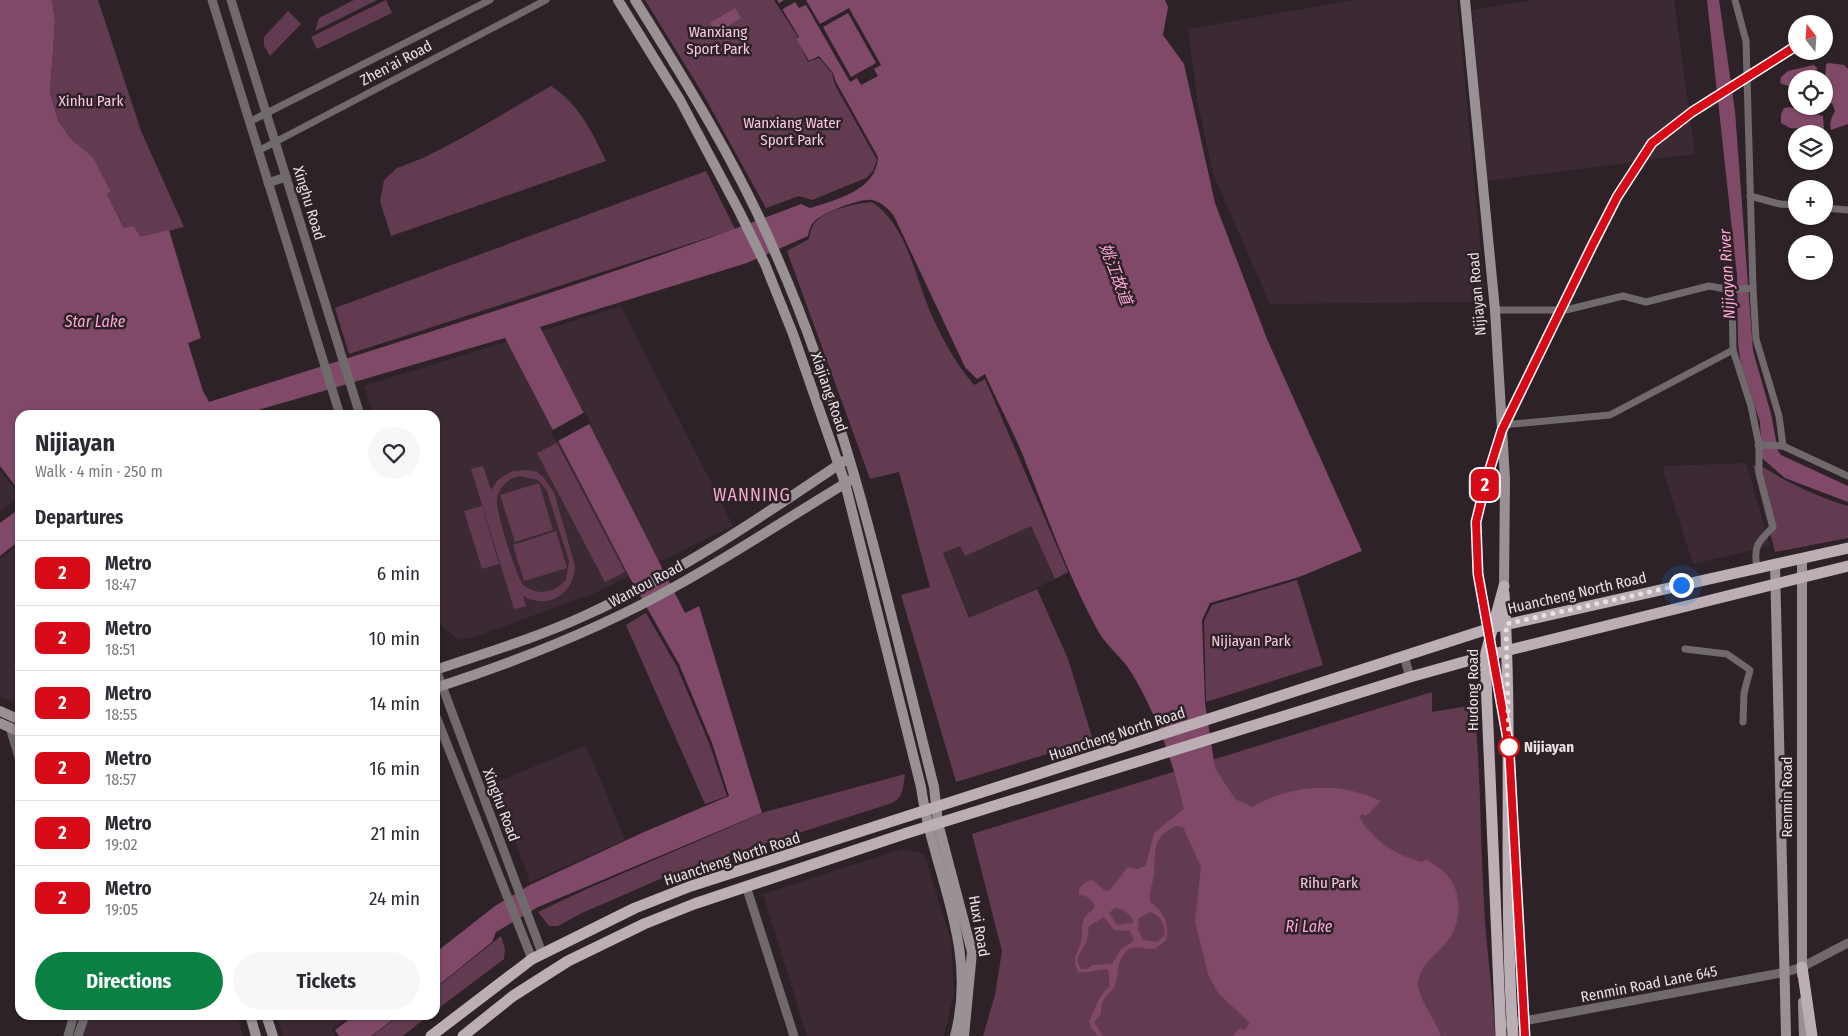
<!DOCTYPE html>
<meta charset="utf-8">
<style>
body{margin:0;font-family:"Fira Sans Condensed","Noto Sans SC",sans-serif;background:#f7f7f7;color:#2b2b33;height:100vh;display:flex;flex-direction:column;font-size:19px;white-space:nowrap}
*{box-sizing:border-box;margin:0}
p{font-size:16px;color:#7c7c81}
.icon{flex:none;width:28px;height:28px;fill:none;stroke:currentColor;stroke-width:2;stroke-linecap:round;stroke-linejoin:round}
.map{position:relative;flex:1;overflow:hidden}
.panel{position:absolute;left:15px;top:410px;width:425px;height:610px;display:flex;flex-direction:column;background:#fff;border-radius:15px;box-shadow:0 1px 4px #0004}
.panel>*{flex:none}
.badge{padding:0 10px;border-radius:8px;font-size:18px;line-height:32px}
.needle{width:32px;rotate:343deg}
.fabs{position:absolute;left:1788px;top:15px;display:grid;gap:10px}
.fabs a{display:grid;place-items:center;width:45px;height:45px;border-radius:50%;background:#fff;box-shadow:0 1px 4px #0004;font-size:25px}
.you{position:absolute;width:25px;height:25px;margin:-12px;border:4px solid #fff;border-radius:50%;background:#1a73e8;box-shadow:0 0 0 8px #1a73e833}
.map>.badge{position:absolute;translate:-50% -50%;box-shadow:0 0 0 2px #fff}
h2{padding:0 20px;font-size:19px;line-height:45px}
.round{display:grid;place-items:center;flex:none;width:52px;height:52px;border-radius:26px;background:#f7f7f7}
.overview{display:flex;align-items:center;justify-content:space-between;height:85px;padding:0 20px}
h1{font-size:24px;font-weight:700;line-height:38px}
.cta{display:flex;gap:10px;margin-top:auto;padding:10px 20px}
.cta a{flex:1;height:58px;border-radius:30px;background:#0b8043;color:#fff;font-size:20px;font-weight:700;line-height:58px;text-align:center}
.cta a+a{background:#f7f7f7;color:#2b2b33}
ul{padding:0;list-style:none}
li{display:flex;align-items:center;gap:15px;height:65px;padding:0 20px;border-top:1px solid #e1e1e2}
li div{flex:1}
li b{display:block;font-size:19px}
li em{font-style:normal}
li .badge{min-width:55px;font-weight:700;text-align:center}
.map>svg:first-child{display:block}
</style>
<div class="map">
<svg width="1848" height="1036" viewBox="0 0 1848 1036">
<rect width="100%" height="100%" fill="#2d2227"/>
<!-- built -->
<g fill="#3b2a33">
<polygon points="1354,0 1457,0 1486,302 1270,304 1213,174 1198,104 1188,29"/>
<polygon points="1534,0 1674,0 1695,154 1487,181 1472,10"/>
<polygon points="621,306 733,526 595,593 472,638 459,640 441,626 435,606 435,415 374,415 364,386"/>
<polygon points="1746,463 1770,546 1693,564 1663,470 1664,466"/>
<polygon points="0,470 20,496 0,512"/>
<polygon points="1031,525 1055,579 970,619 943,553 960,546 965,556"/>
<polygon points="20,543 20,704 0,696 0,559"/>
<polygon points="586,745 625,840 530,882 495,783"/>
<polygon points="902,849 924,854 951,940 954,994 944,1036 807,1036 763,894"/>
<polygon points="89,1015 237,1015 243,1036 83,1036"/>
<polygon points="277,1015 352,1015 332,1029 335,1036 283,1036"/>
</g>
<!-- green -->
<g fill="#633b50" fill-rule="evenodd">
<polygon points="52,0 98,0 141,131 184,227 140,238 134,226 125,229 107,194 111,192 93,157 71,139 58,120 50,93 55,21"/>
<polygon points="354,0 377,0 315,31 319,18"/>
<polygon points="386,0 392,13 317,49 311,37"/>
<polygon points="645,0 774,0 798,37 796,38 808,62 819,58 832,73 835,85 877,160 873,171 866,178 812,200 799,196 766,208 703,94"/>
<polygon points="288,11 301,24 270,56 264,46 264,37"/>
<path d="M551,86c28,18 41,46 55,75l-215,75 -11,-35 4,-21 13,-12 26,-10 39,-20z"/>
<polygon points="706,171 735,229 349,354 335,308"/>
<path d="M872,202c34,23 42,70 57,107 11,26 26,54 45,76l11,-6 83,193 -13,7 -24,-53 -66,30 -5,-10 -17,7 26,65 68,-29 31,70 25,81 -137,42 -55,-187 29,-8 -31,-115 -29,7 -83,-228 22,-12c1,-4 2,-11 5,-15 12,-15 40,-20 58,-22z"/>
<polygon points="557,443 625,572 605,582 537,453"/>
<path d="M1753,465c18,4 17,7 32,15 20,10 41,20 63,26v32l-73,14z"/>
<path d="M483,466l8,24 7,-10 14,-9 16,-1 9,2 6,5 11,15 21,74c-1,28 -26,44 -52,30l3,10 -12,3 -43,-140zM520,476l18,4 9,11 22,70 -3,19c-13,14 -29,16 -44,4 -7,-13 -27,-73 -25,-85 2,-12 11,-21 23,-23z"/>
<polygon points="539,483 553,530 515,542 500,495"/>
<polygon points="482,506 499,564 482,569 464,511"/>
<polygon points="556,531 567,568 524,581 513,545"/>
<polygon points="1297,580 1323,665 1206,702 1204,621 1212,605"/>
<polygon points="646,613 677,667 709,743 727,796 705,804 626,625"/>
<path d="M1432,692v20l42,-7c7,66 6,132 10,198 2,44 9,89 11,133h-512l12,-41 7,-44 -30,-117z"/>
<path d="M905,774c-2,12 -1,23 -13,29l-218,70 -92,40 -24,13h-9l-11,-14 51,-24 176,-76z"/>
<polygon points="501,936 505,949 504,959 435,1011 435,989"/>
<polygon points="400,1015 429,1015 403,1036 372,1036"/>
</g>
<!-- water -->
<g fill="#814968" fill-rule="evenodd">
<path d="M0,0h52l3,21 -5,72 8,27 13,19 22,18 18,35 -4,2 17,34 10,-2 6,11 29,-7 32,108 -13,5 15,48 6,11c198,-63 398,-124 592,-198l9,4c26,-8 67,-18 68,-51l-42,-75 -3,-9 -14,-17 -10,5 -13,-22 3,-2 -22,-37h388l3,7 -5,28 21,29 31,139 52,136 95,212 -63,26 -89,26 -8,17 3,83 10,65 20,31 17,8c40,-23 87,-26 129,-6l-15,15 -4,-2 -3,3c15,24 36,38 63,45l4,-3c7,6 15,9 21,16 17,20 15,52 -4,71 -11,12 -23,20 -25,37 -1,14 18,38 23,53h-208l7,-8 5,2 5,-7 -32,-30 -10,-19 -13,-52 6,-55 -18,-40 -6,-1c-27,11 -21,26 -23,49 -2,11 -5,16 -4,27 14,9 20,23 16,38l-11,9c-9,1 -20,-5 -27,1 -14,11 -8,28 -14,37 -7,10 -14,13 -13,27l-7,8 9,14h-5l-7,-8 -2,-7c7,-13 9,-25 21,-35l-2,-16c-10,-2 -19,4 -29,2 -9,-11 -1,-19 2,-30 2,-6 0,-14 2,-20 2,-8 8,-10 12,-15 -3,-8 -8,-12 -16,-12 -1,-9 6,-13 13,-15l12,10 5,1 19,-24 10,2 8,-4 8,-32 30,-24c-11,-47 -27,-94 -53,-137 -9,-15 -24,-25 -33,-41 -31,-57 -52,-118 -76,-178 -11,-26 -25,-52 -37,-79l-8,5 -12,-12 -71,-151c-5,-7 -13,-14 -22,-16 -12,-2 -50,13 -58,22 -4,3 -5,10 -6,14l-61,27 -207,64 145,286 14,-7 63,207 -224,94 -42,25 -4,10 -57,46v-35l60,-47 35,-21 114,-53 85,-36 -17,-53 -33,-79 -49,-86 -125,-240 -264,77h-221v77l-20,-26zM1115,908l7,1 10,8 1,6 -16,2 -8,-12zM1150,912c11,3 15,13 15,23l-8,7 -14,-2 -5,-11 1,-11zM1104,917l10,13 16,1 4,10 -13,8 -9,15 -19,1 -6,4h-6c-8,-10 0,-17 5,-26 2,-5 2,-12 3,-17z"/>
<polygon points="1707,0 1719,0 1735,111 1753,351 1771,414 1778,451 1781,455 1848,486 1848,502 1785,478 1762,458 1760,422 1741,364 1738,344 1737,275"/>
<polygon points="735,8 741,18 717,33 710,23"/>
<path d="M1829,63l15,2 4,4v55l-17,6c-2,-10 1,-12 4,-19l-2,-6 -9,-7 2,-34z"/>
<polygon points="1814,65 1817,68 1817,79 1796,79 1796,89 1780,83 1781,77 1788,71"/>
<polygon points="1789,107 1823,116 1824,130 1790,128 1781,123 1781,114 1784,108"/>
<polygon points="20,508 20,540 0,556 0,523"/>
<polygon points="355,1015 399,1015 371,1036 339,1036 335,1030"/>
</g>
<!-- pier -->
<g fill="#2d2227" fill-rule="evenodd">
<path d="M784,0h22l14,24 29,-16 32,57 -7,4 4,7 -17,9 -4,-7 -7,4 -44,-77 -7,3 -4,-6 -14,8 -3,-6zM848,13l28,50 -25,14 -28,-50z"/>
<polygon points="585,412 591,423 556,442 551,431"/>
</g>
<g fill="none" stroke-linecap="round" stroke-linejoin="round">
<!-- minor -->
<g stroke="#706a6d" stroke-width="7">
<polyline points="249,122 490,0"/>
<polyline points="258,151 546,0"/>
<polyline points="1750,196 1780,204 1796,205"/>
<polyline points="1824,208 1848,210"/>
<polyline points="1753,288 1756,339 1779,416 1783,446"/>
<path d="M1732,290l1,60 18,56 8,39v28l14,54c-15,15 -20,19 -16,41"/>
<polyline points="1495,310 1566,310 1623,296 1646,302 1709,286 1732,290 1753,288 1746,41 1735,0"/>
<polyline points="1502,425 1610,415 1733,350"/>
<polyline points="1760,445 1783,446 1848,476"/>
<polyline points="1685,649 1727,654 1750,670 1744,693 1743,722"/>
</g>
<!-- tertiary -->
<g stroke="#706a6d" stroke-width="9">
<polyline points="212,0 340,415"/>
<polyline points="231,0 360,415"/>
<polyline points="268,183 286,177"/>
<polyline points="1759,445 1760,445"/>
<polyline points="1404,656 1410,677"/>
<polyline points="435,667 542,953"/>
<polyline points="435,714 532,959"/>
<polyline points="10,727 20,761"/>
<polyline points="746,886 794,1036"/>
<polyline points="1508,1024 1786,972 1802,967 1848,943"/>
<polyline points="68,1036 74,1015"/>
<polyline points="78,1036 85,1015"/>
</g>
<!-- secondary -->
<g stroke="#9a9195" stroke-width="10">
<path d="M618,0l62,100 59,111 26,53 28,70 52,149 76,304c12,87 58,158 34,249"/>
<path d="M635,0c52,83 104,167 142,257 74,169 112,352 157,530l4,36 34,129 -8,84"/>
<polyline points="1465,0 1495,310 1505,479 1504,586"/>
<polyline points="1802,559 1802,975"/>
<polyline points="1775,564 1786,1036"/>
<path d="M435,670c50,-17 101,-32 149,-54 93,-42 176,-98 260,-155"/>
<path d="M435,688c83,-27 165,-59 241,-102 60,-33 116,-71 175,-106"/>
<polyline points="0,711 20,720"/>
<polyline points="0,723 20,732"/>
<polyline points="1803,1002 1804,1036"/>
<polyline points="250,1015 256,1036"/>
<polyline points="266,1015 273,1036"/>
</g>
<!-- primary -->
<g stroke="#bbafb5" stroke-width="11">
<path d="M1504,593c9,148 -1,295 9,443"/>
<polyline points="1802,967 1812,1036"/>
<polyline points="431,1036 532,959 635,908 691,886 1491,628 1848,548"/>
<polyline points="463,1036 513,996 568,961 644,924 694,904 907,833 1410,677 1485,656 1848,566"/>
<polyline points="1501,1036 1485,656 1504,586"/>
</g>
</g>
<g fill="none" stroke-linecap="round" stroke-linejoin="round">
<!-- line casing -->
<g stroke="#fff" stroke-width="11">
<polyline id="line" points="1525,1036 1509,747 1478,574 1476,522 1486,481 1502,430 1592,246 1617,197 1652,143 1692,112 1796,46"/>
</g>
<!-- line -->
<use href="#line" stroke="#d60b17" stroke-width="8"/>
<!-- walk -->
<polyline stroke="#e8e1e4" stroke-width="5" stroke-dasharray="0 9" points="1509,747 1506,624 1681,585"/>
</g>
<!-- markers -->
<circle fill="#fff" stroke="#d60b17" stroke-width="2.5" cx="1509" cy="747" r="10"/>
<g text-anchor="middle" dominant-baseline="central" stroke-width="5" stroke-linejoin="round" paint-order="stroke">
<!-- park labels -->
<g font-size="15" fill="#fcc7e1" stroke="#2d2227">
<text x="718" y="32">Wanxiang<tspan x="718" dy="17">Sport Park</tspan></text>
<text x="91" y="101">Xinhu Park</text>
<text x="792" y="123">Wanxiang Water<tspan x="792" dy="17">Sport Park</tspan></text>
<text x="1251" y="641">Nijiayan Park</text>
<text x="1329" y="883">Rihu Park</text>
</g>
<!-- street labels -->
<g font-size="15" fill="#e8e1e4" stroke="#2d2227">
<text transform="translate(396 63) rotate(-28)">Zhen'ai Road</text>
<text transform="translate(309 203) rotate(73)">Xinghu Road</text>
<text transform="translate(1477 294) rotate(-95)">Nijiayan Road</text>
<text transform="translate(829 392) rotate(71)">Xiajiang Road</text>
<text transform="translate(646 584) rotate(-28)">Wantou Road</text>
<text transform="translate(1577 593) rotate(-13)">Huancheng North Road</text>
<text transform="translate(1473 690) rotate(-90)">Hudong Road</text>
<text transform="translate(1117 734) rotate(-18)">Huancheng North Road</text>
<text transform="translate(1787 797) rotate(-90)">Renmin Road</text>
<text transform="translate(501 805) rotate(69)">Xinghu Road</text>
<text transform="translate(732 859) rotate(-18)">Huancheng North Road</text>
<text transform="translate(979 926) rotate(80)">Huxi Road</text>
<text transform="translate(1649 984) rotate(-11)">Renmin Road Lane 645</text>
</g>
<!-- stop labels -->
<g font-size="15" font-weight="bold" fill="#e8e1e4" stroke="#2d2227" text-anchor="start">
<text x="1524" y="747">Nijiayan</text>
</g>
<!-- water labels -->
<g font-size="16" font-style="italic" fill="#fca6d3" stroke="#2d2227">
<text transform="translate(1116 274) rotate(69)">姚江故道</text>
<text transform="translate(1727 274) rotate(-93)">Nijiayan River</text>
<text x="95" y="321">Star Lake</text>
<text x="1309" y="926">Ri Lake</text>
</g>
<!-- quarter labels -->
<g font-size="18" letter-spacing="1" fill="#f3a9d0" stroke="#2d2227">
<text x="752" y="495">WANNING</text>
</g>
</g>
</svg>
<div class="fabs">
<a><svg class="needle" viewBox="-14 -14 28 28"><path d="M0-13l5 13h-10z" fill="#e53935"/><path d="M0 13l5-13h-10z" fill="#7c7c81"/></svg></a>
<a><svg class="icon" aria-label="locate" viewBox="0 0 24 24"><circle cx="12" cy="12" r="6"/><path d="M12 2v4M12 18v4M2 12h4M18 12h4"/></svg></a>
<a><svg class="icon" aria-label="layers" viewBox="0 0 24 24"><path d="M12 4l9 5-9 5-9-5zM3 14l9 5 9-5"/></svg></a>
<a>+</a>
<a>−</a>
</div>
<div class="you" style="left:1681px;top:585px"></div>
<b class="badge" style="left:1485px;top:485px;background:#d60b17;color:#fff">2</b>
<section class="panel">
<div class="overview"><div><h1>Nijiayan</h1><p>Walk · 4 min · 250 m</p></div><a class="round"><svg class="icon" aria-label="heart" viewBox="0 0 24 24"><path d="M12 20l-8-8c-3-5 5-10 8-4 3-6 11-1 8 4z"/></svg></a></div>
<h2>Departures</h2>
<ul>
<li><span class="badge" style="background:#d60b17;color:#fff">2</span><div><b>Metro</b><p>18:47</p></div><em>6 min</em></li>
<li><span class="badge" style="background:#d60b17;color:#fff">2</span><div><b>Metro</b><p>18:51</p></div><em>10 min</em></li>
<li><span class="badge" style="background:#d60b17;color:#fff">2</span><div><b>Metro</b><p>18:55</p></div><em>14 min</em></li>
<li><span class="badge" style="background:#d60b17;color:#fff">2</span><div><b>Metro</b><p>18:57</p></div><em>16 min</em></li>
<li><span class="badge" style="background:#d60b17;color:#fff">2</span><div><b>Metro</b><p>19:02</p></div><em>21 min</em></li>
<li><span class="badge" style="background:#d60b17;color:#fff">2</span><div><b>Metro</b><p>19:05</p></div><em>24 min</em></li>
</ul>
<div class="cta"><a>Directions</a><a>Tickets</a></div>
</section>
</div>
